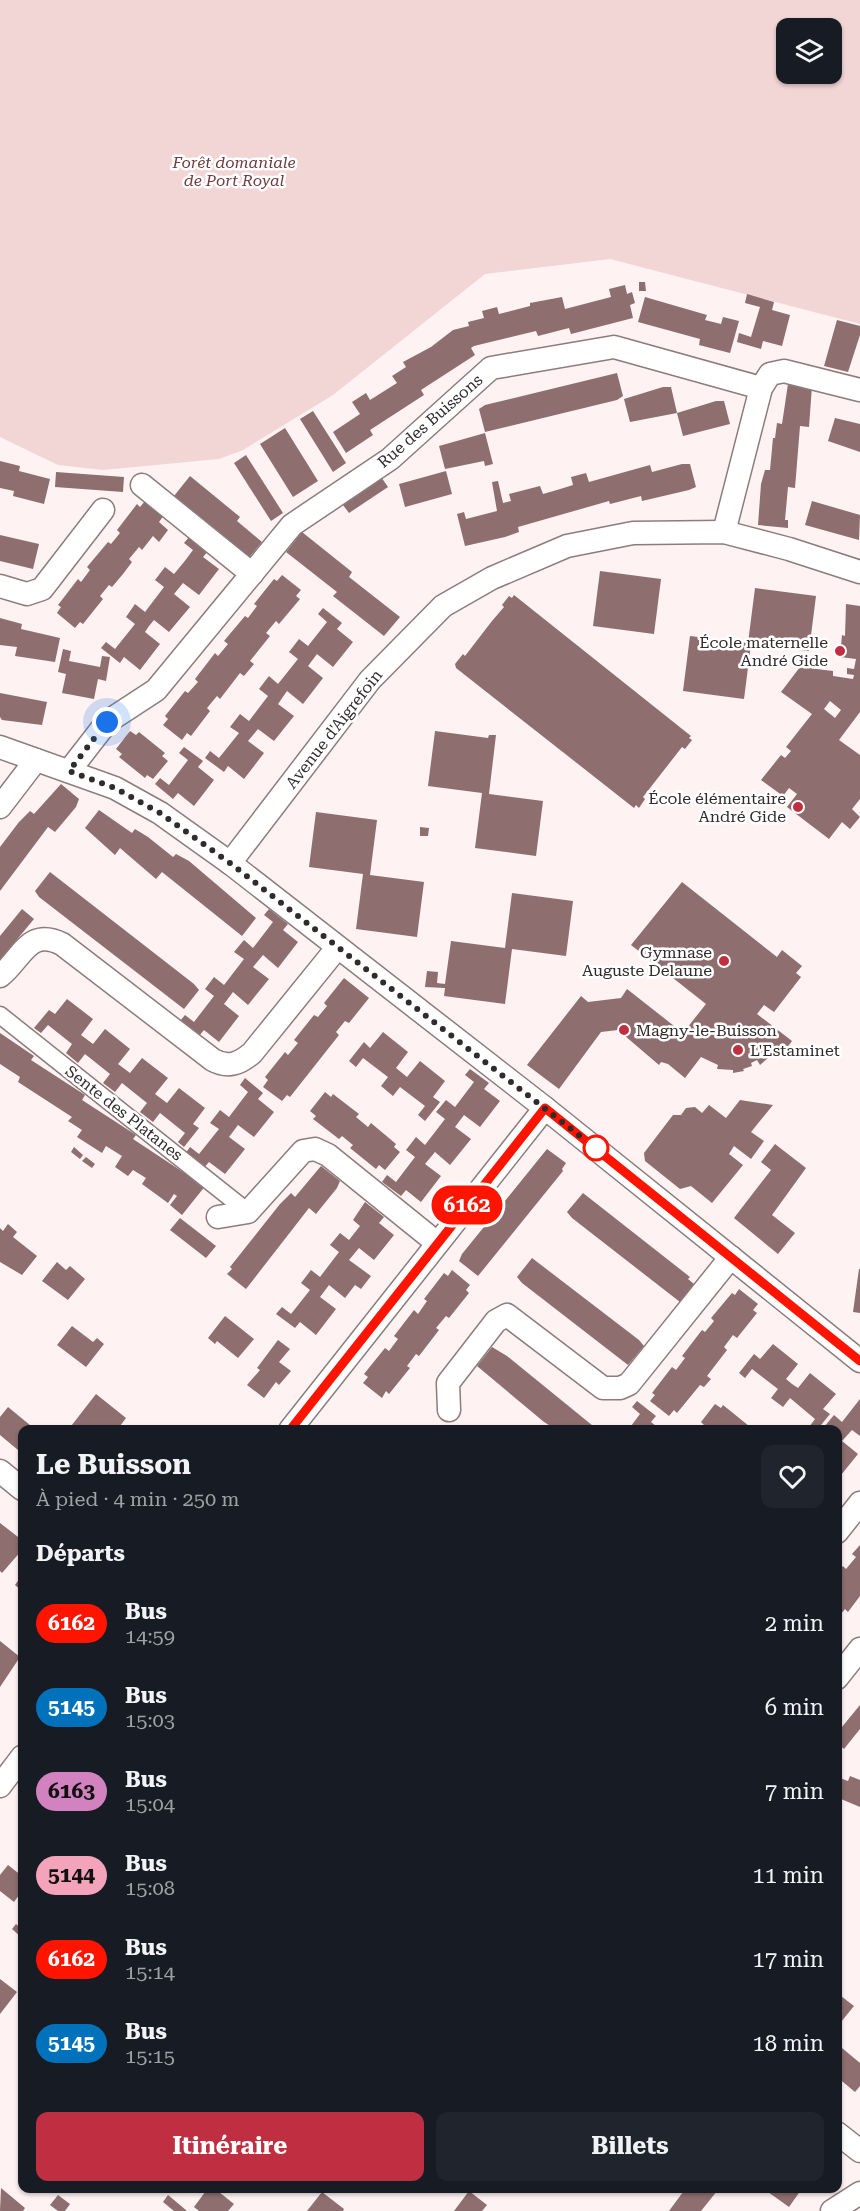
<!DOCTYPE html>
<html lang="fr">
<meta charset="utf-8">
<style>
body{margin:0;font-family:"Roboto Serif",serif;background:#20242c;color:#f1f3f6;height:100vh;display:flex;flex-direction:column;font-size:22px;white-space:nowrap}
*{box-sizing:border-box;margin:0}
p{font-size:20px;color:#9ea1a6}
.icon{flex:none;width:33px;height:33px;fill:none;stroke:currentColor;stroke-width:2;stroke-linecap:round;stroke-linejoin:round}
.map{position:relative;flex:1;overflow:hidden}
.sheet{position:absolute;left:18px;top:1425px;width:824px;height:768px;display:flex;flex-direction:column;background:#171b24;border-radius:12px;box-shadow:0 2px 4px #0004}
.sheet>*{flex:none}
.badge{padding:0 12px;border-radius:20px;font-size:21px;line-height:39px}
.tools{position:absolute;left:776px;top:18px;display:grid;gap:12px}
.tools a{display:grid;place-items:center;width:66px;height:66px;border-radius:12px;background:#171b24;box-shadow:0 2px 4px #0004;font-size:30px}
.you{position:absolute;width:30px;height:30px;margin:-15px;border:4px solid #fff;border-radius:50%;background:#1a73e8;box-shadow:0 0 0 9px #1a73e833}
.map>.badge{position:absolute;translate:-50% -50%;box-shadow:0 0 0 3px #fff}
h2{padding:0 18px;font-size:22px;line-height:54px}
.round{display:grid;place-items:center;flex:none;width:63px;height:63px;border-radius:12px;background:#20242c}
.overview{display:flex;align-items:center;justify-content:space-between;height:102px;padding:0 18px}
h1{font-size:28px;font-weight:700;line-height:45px}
.cta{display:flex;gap:12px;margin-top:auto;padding:12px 18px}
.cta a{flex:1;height:69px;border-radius:12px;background:#bf2f41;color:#fff;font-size:24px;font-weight:700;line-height:69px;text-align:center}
.cta a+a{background:#20242c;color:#f1f3f6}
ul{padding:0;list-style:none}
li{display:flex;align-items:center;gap:18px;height:84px;padding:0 18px}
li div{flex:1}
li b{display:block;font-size:22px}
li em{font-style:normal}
li .badge{min-width:66px;font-weight:700;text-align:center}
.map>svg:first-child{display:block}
</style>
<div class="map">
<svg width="860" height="2211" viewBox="0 0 860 2211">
<rect width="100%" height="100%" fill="#fef2f2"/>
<!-- green -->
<path fill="#f2d5d5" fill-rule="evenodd" d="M0,0h860v324l-250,-65 -125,15 -152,121 -90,55 -24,9 -116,11 -45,-5 -58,-28zM786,28h45v46h-45z"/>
<!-- building -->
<g fill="#8e6e6e" fill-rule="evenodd">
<polygon points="639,282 645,282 646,291 639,291"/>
<polygon points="625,285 627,294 632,292 635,303 630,305 633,318 571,334 569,328 538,336 536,331 474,346 471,348 475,355 421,390 424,395 370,430 373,435 346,453 333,432 360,414 352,402 366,393 370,400 397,383 392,376 406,367 403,362 431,347 453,330 469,326 468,322 484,318 482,311 497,307 499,314 530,306 530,303 562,297 565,309 611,297 609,289"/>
<polygon points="747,294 774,302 772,310 790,315 782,346 763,341 761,349 737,342 739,333 751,337 760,307 745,303"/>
<polygon points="645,297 707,315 705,320 721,324 723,317 739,321 730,353 699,345 700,339 638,322"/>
<polygon points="837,320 860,326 860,335 848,372 824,366"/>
<polygon points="617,373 623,396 617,400 485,432 479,409 485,405"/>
<polygon points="788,384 812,386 809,427 800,426 795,488 788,487 785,520 788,520 788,528 758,525 761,484 765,470 770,470 773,438 775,438 777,423 782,424"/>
<polygon points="663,387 671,387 677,413 630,422 624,399"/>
<polygon points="716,401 724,401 730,424 683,436 677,413"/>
<polygon points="313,411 346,463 333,472 300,419"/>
<polygon points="835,418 860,424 860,452 828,441"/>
<polygon points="285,428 318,481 293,497 260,444"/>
<polygon points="485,433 493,464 485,466 484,461 445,469 439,446"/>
<polygon points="246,455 283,513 271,521 234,463"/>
<polygon points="0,461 20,466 19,471 50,479 44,504 13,496 14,491 0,488"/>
<polygon points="682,464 690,464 696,487 689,490 642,501 641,496 610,504 609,501 518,527 519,532 505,537 465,546 457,514 464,512 466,519 497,511 492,482 498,481 503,503 511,501 509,494 540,486 543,494 557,490 573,485 571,477 586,473 589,482 650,465 652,472"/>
<polygon points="446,471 452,494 405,507 399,484"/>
<polygon points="56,472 124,477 123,492 55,487"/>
<polygon points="379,474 388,487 349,513 340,501"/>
<polygon points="190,476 240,517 237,521 262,542 246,561 221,541 224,537 174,496"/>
<polygon points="145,501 164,515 159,522 168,530 159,542 153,536 142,550 139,547 129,559 132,562 123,574 112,587 109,585 100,596 103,599 83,624 80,622 75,628 57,613 61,607 58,605 78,579 81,582 90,570 87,567 108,542 111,544 120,533 117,530 137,504 140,507"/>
<polygon points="812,501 860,515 859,540 805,525"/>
<polygon points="302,532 352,572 349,577 400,617 384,636 333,596 337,592 286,552"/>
<polygon points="0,535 39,544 33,569 0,561"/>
<polygon points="190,536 208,551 203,557 219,569 199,595 183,583 174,594 190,607 169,632 154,620 149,626 145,632 160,644 140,670 124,657 120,663 101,648 106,642 115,649 135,624 126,617 135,604 145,612 164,587 155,580 165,567 174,574 184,562 193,550 184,543"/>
<polygon points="600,571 661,579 654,634 593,626"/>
<polygon points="282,575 301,590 296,596 300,599 279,624 276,621 266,633 270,636 250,661 254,664 244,676 240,673 220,699 217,696 207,708 210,711 191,736 187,733 182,740 163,725 168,719 165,716 185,691 188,693 198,682 195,679 215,653 218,656 228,644 224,641 245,616 248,618 257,606 254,604 274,579 277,581"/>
<polygon points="755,588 816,596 809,651 751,644 744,699 683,691 690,636 748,643"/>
<polygon points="514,595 691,736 689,738 692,740 685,749 682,747 643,797 645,799 639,808 636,805 634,808 456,668 455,664 463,654 465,656 492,621 504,607 502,605 509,596 512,598"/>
<path d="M846,604l14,2v106l-21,28 21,15v44l-8,10 8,8 -10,12 -8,-7 -13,17 -42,-32 10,-13 -8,-6 -6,8 -22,-16 20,-25 4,3 6,-7 -5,-4 26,-33 -31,-22 19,-25 33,4v5l20,3 1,-4 -7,-1v-6l7,1 2,-10 -16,-2 2,-22 3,1zM830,701l11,9 -6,8 -11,-9z"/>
<polygon points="323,608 342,623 337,629 353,642 333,667 317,654 308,666 323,678 303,704 287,691 278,704 294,716 274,741 258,729 248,741 264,753 244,779 228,766 224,772 205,758 210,751 219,758 239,733 230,727 240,714 249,721 268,696 259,689 269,676 278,684 298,659 289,652 299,639 308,646 327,622 318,614"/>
<polygon points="0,618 22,624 21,629 60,638 55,662 15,656 17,647 0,645"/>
<polygon points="63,649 71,651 69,661 100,667 102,656 110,657 106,681 98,679 94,699 62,693 66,674 58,672"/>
<polygon points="0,693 47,702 42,725 2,720 0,717"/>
<polygon points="130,731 136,735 139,732 165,753 162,756 168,761 153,779 147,775 145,778 119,757 122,754 116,749"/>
<polygon points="435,731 488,738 489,735 496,735 489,794 543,801 536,856 475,848 482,793 428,786"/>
<polygon points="184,747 203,761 198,767 214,780 194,806 178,793 173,799 155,784 160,778 169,785 188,760 179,753"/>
<polygon points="61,784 79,799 76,807 55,832 48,827 0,891 0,847 19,822 30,811 34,814"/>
<polygon points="99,810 132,833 135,829 148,837 173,857 176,854 189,861 256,918 242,936 162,872 156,879 120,848 115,855 85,828"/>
<polygon points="316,812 377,820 370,875 424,882 417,937 356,929 363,874 309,867"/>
<polygon points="420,827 429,828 428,836 420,836"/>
<polygon points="50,872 194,984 199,990 184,1009 39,897 35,891"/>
<polygon points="682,882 777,957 782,950 802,966 796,973 801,977 774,1012 764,1005 757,1014 792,1041 781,1056 776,1051 760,1065 757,1060 751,1063 752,1066 743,1069 744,1071 733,1073 733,1070 717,1069 718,1065 701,1057 685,1078 668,1064 661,1062 659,1065 618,1030 601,1032 559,1089 527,1065 581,996 588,1002 621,998 627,989 683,1033 706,1004 631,945"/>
<polygon points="512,893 573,901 566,956 512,949 505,1004 444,996 445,988 425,987 427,971 438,972 437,983 445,984 451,941 505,948"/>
<polygon points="22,909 34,919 0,960 0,936"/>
<polygon points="269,909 288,924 283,930 298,942 278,968 263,955 253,967 269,979 248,1005 233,992 224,1004 239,1016 219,1042 204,1030 199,1036 180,1021 185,1015 194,1022 214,996 205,989 214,977 224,985 244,959 234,952 244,940 253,948 273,922 264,915"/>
<polygon points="344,978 369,998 349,1023 345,1021 336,1032 339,1035 290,1097 287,1095 282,1101 263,1087 268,1080 265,1077 285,1052 288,1055 298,1043 294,1040 314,1015 318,1017 327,1006 324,1003"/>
<polygon points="67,999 93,1019 81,1035 93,1044 105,1029 130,1049 118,1064 130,1073 142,1058 168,1078 155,1094 167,1103 179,1088 205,1108 193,1124 199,1128 184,1147 178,1142 185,1133 160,1113 153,1122 140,1112 147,1103 122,1083 115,1092 103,1083 110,1074 85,1054 78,1063 66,1053 72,1044 48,1025 41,1033 34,1028 49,1010 55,1014"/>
<polygon points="383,1032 408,1052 396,1068 407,1077 420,1061 445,1081 433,1097 440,1102 425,1121 418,1115 425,1106 400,1087 393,1096 381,1086 388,1077 363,1058 356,1067 349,1061 364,1042 370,1048"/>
<polygon points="0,1033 34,1056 31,1060 85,1095 82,1100 136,1135 133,1139 192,1178 194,1175 206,1185 182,1215 170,1205 177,1196 174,1194 168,1203 142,1184 146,1178 133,1170 128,1176 115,1167 122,1156 106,1146 102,1153 77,1137 82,1130 68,1121 72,1117 18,1082 20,1077 0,1064"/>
<polygon points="470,1069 489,1083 484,1089 500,1101 480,1127 464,1115 455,1127 471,1139 450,1165 435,1152 425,1164 441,1176 421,1202 406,1190 401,1196 382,1182 387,1175 396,1182 415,1157 406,1150 416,1137 425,1145 445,1119 436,1112 446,1100 455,1107 474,1082 465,1075"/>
<polygon points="245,1078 263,1093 258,1099 274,1112 254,1137 238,1125 229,1137 245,1149 225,1174 209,1162 203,1169 185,1154 190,1147 199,1154 219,1129 210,1123 220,1110 229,1117 248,1092 240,1085"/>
<polygon points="325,1092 331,1097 333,1094 359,1114 356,1117 368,1127 371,1123 396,1144 394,1147 400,1152 385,1170 379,1165 376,1169 350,1148 353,1145 342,1136 339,1139 313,1119 316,1116 310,1111"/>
<polygon points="740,1100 773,1105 751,1132 764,1141 751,1159 734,1146 729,1154 743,1165 712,1203 691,1186 680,1189 645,1161 644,1153 673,1115 681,1115 686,1108 695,1107 702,1113 709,1105 726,1118"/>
<polygon points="775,1144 806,1168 772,1215 795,1233 778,1254 734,1218 771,1170 761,1162"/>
<polygon points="74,1147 83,1155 80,1159 71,1152"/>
<polygon points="547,1149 566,1163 562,1169 563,1171 478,1276 459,1261 462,1254"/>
<polygon points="86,1157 95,1164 92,1168 82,1161"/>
<polygon points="321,1166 340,1181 337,1188 316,1214 309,1208 246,1289 227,1274 232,1269 230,1267 280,1204 291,1193 295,1197"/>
<polygon points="583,1193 690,1277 688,1279 694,1284 680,1302 572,1218 567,1212"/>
<polygon points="365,1202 384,1217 379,1223 394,1235 374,1260 359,1248 349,1260 371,1276 361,1289 355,1285 345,1298 329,1285 320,1297 336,1309 316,1335 300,1322 295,1328 276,1314 282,1307 291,1314 310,1290 301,1283 311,1270 320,1277 339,1252 330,1245 340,1233 349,1240 360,1226 353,1220"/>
<polygon points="180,1218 216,1246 206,1258 170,1230"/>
<polygon points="8,1224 17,1232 13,1237 37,1256 22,1275 0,1262 0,1228 3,1231"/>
<polygon points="532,1258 639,1340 644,1346 628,1365 522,1283 517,1277"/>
<polygon points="57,1262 66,1270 70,1266 85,1279 68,1300 42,1281"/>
<polygon points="859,1269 860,1269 860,1313 853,1312"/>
<polygon points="452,1270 470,1285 466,1290 469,1293 449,1318 446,1316 436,1328 439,1330 419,1356 416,1354 407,1366 410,1368 389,1394 386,1391 382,1398 363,1383 368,1377 364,1374 385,1348 389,1351 398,1339 394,1336 414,1310 418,1314 427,1301 424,1299 444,1273 448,1276"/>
<polygon points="739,1289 758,1304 753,1310 757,1313 737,1338 733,1335 724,1347 727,1350 707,1376 711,1379 704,1387 700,1385 677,1413 674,1410 669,1416 650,1401 655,1395 652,1393 672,1367 676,1370 685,1358 682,1356 702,1330 705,1332 714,1321 711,1318 732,1293 735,1295"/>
<polygon points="225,1316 254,1339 238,1358 217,1341 215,1344 208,1338"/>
<polygon points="72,1326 93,1342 97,1338 104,1344 86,1367 57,1345"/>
<polygon points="278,1340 290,1349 279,1362 291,1371 279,1385 276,1382 264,1398 247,1385 260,1370 257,1368"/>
<polygon points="773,1344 798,1364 786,1379 792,1384 798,1388 810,1373 836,1394 823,1409 830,1414 817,1430 809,1427 815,1419 790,1398 783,1407 771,1398 778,1389 752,1369 745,1378 739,1373 754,1354 760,1359"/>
<polygon points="492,1347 507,1356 598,1430 557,1430 544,1422 477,1366"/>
<polygon points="96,1394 126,1418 117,1430 104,1430 100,1426 97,1430 68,1430"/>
<polygon points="860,1399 860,1436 852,1430 842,1441 858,1454 837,1480 837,1430 824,1427 834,1415 842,1422"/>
<polygon points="637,1401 656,1416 651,1422 661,1430 628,1430 640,1414 632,1407"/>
<polygon points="715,1404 721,1408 723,1405 749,1426 746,1430 704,1430 706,1427 701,1422"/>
<polygon points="8,1407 36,1430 22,1430 22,1444 18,1450 0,1435 0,1417"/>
<polygon points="0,1523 22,1540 22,1550 2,1573 0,1571"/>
<polygon points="860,1545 860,1596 848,1612 845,1609 837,1619 837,1573 843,1566 846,1569 856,1557 852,1554"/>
<polygon points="22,1575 22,1591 15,1585"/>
<polygon points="0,1641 20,1657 0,1687"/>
<polygon points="860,1705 860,1729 844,1749 837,1743 837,1733"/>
<polygon points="850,1776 860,1780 860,1807 841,1799 837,1808 837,1777 848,1781"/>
<polygon points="8,1865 22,1876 22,1891 14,1902 0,1891 0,1875"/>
<polygon points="16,1924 22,1929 22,1938 12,1929"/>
<polygon points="0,1979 17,1992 0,2014"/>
<polygon points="837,1993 854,2006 841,2022 837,2019"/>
<polygon points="842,2048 860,2063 860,2086 855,2092 837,2077 837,2054"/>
<polygon points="1,2188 25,2208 23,2211 0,2211"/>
<polygon points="208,2188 214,2188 234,2204 228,2211 199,2211 194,2207"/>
<polygon points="686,2188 713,2188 717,2191 701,2211 669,2211"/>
<polygon points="770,2188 800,2188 801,2190 789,2207 768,2192"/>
<polygon points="469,2191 487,2205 482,2211 454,2211"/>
<polygon points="322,2192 344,2209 343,2211 307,2211"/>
<polygon points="58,2195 70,2204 65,2211 58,2211 50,2205"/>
<polygon points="168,2195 180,2205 187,2211 174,2211 163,2202"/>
</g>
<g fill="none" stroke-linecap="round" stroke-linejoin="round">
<!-- pedestrian casing -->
<g stroke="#8d7c7c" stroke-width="19">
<polyline id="pedestrian" points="0,1015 248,1212"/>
</g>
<!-- minor casing -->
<g stroke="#8d7c7c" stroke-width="25">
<g id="minor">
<polyline points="142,485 252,574"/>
<polyline points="724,532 761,388 770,374 784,371 860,390"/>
<polyline points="0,586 27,594 42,589 103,510"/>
<polyline points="0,747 115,788 160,813 230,863 545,1108 860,1361"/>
<polyline points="69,771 107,722 156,690 292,525 390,459 491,368 614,347 761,388"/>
<polyline points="0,807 36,760"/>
<polyline points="230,863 370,680 443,606 492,578 567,546 633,533 724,532 789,549 860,572"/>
<path d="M0,976c22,-17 28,-49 62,-32l151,116c15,8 26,4 39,-7l85,-105"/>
<polyline points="218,1217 248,1212 303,1151 315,1149 328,1155 437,1243"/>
<polyline points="449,1410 448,1383 496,1321 507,1315 603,1388 620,1388 629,1384 731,1257"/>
<polyline points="290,1430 545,1108"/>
<polyline points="0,1471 22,1489"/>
<polyline points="837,1532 860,1503"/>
<polyline points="837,1678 860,1649"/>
<polyline points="0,1786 22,1757"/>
<polyline points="837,2133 860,2151"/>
<polyline points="832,2211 860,2193"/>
</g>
</g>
<!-- pedestrian -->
<use href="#pedestrian" stroke="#fff" stroke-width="16"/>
<!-- minor -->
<use href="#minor" stroke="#fff" stroke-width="22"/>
</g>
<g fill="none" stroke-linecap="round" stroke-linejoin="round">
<!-- line casing -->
<g stroke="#fff" stroke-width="14">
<polyline id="line" points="290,1430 545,1108 860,1361"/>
</g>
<!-- line -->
<use href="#line" stroke="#ff1400" stroke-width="9"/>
<!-- walk -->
<polyline stroke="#322b2b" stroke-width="6" stroke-dasharray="0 10.8" points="107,722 69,771 115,788 160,813 230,863 598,1150 596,1148"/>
</g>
<!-- markers -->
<g fill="#bf2f41" stroke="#fff" stroke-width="2">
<circle cx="840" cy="651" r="6"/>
<circle cx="798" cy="807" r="6"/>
<circle cx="724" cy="961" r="6"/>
<circle cx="624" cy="1030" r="6"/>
<circle cx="738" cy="1050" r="6"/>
</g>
<circle fill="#fff" stroke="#ff1400" stroke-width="3" cx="596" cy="1148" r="12"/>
<g text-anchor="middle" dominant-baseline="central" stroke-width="5" stroke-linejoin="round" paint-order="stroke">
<!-- park labels -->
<g font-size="16" font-style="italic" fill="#6e3c3e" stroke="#fff">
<text x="234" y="162">Forêt domaniale<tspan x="234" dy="18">de Port Royal</tspan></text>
</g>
<!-- street labels -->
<g font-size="16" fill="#322b2b" stroke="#fff">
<text transform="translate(430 421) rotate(-41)">Rue des Buissons</text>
<text transform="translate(334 729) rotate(-52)">Avenue d'Aigrefoin</text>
<text transform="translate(124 1113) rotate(38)">Sente des Platanes</text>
</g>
<!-- poi labels -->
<g font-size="16" fill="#322b2b" stroke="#fff" text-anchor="end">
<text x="828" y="642">École maternelle<tspan x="828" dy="18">André Gide</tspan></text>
<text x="786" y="798">École élémentaire<tspan x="786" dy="18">André Gide</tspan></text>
<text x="712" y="952">Gymnase<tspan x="712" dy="18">Auguste Delaune</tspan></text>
<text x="636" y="1030" text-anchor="start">Magny-le-Buisson</text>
<text x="750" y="1050" text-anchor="start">L'Estaminet</text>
</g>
</g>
</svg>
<div class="tools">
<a><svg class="icon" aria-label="layers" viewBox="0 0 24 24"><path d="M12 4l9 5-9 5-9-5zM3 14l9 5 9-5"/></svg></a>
</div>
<div class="you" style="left:107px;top:722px"></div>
<b class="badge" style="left:467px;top:1205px;background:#ff1400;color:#fff">6162</b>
<section class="sheet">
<div class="overview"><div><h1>Le Buisson</h1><p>À pied · 4 min · 250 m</p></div><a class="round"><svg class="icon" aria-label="heart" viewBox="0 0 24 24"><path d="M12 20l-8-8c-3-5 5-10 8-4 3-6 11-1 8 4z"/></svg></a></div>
<h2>Départs</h2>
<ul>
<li><span class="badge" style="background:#ff1400;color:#fff">6162</span><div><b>Bus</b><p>14:59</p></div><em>2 min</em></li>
<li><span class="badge" style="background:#0072bc;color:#fff">5145</span><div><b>Bus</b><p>15:03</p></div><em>6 min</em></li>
<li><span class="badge" style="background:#d282be;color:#111">6163</span><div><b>Bus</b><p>15:04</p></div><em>7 min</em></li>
<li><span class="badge" style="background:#f3a4ba;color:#111">5144</span><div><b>Bus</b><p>15:08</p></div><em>11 min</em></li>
<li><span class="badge" style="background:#ff1400;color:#fff">6162</span><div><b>Bus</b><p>15:14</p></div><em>17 min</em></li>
<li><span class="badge" style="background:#0072bc;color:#fff">5145</span><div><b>Bus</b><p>15:15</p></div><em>18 min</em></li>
</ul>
<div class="cta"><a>Itinéraire</a><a>Billets</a></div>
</section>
</div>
